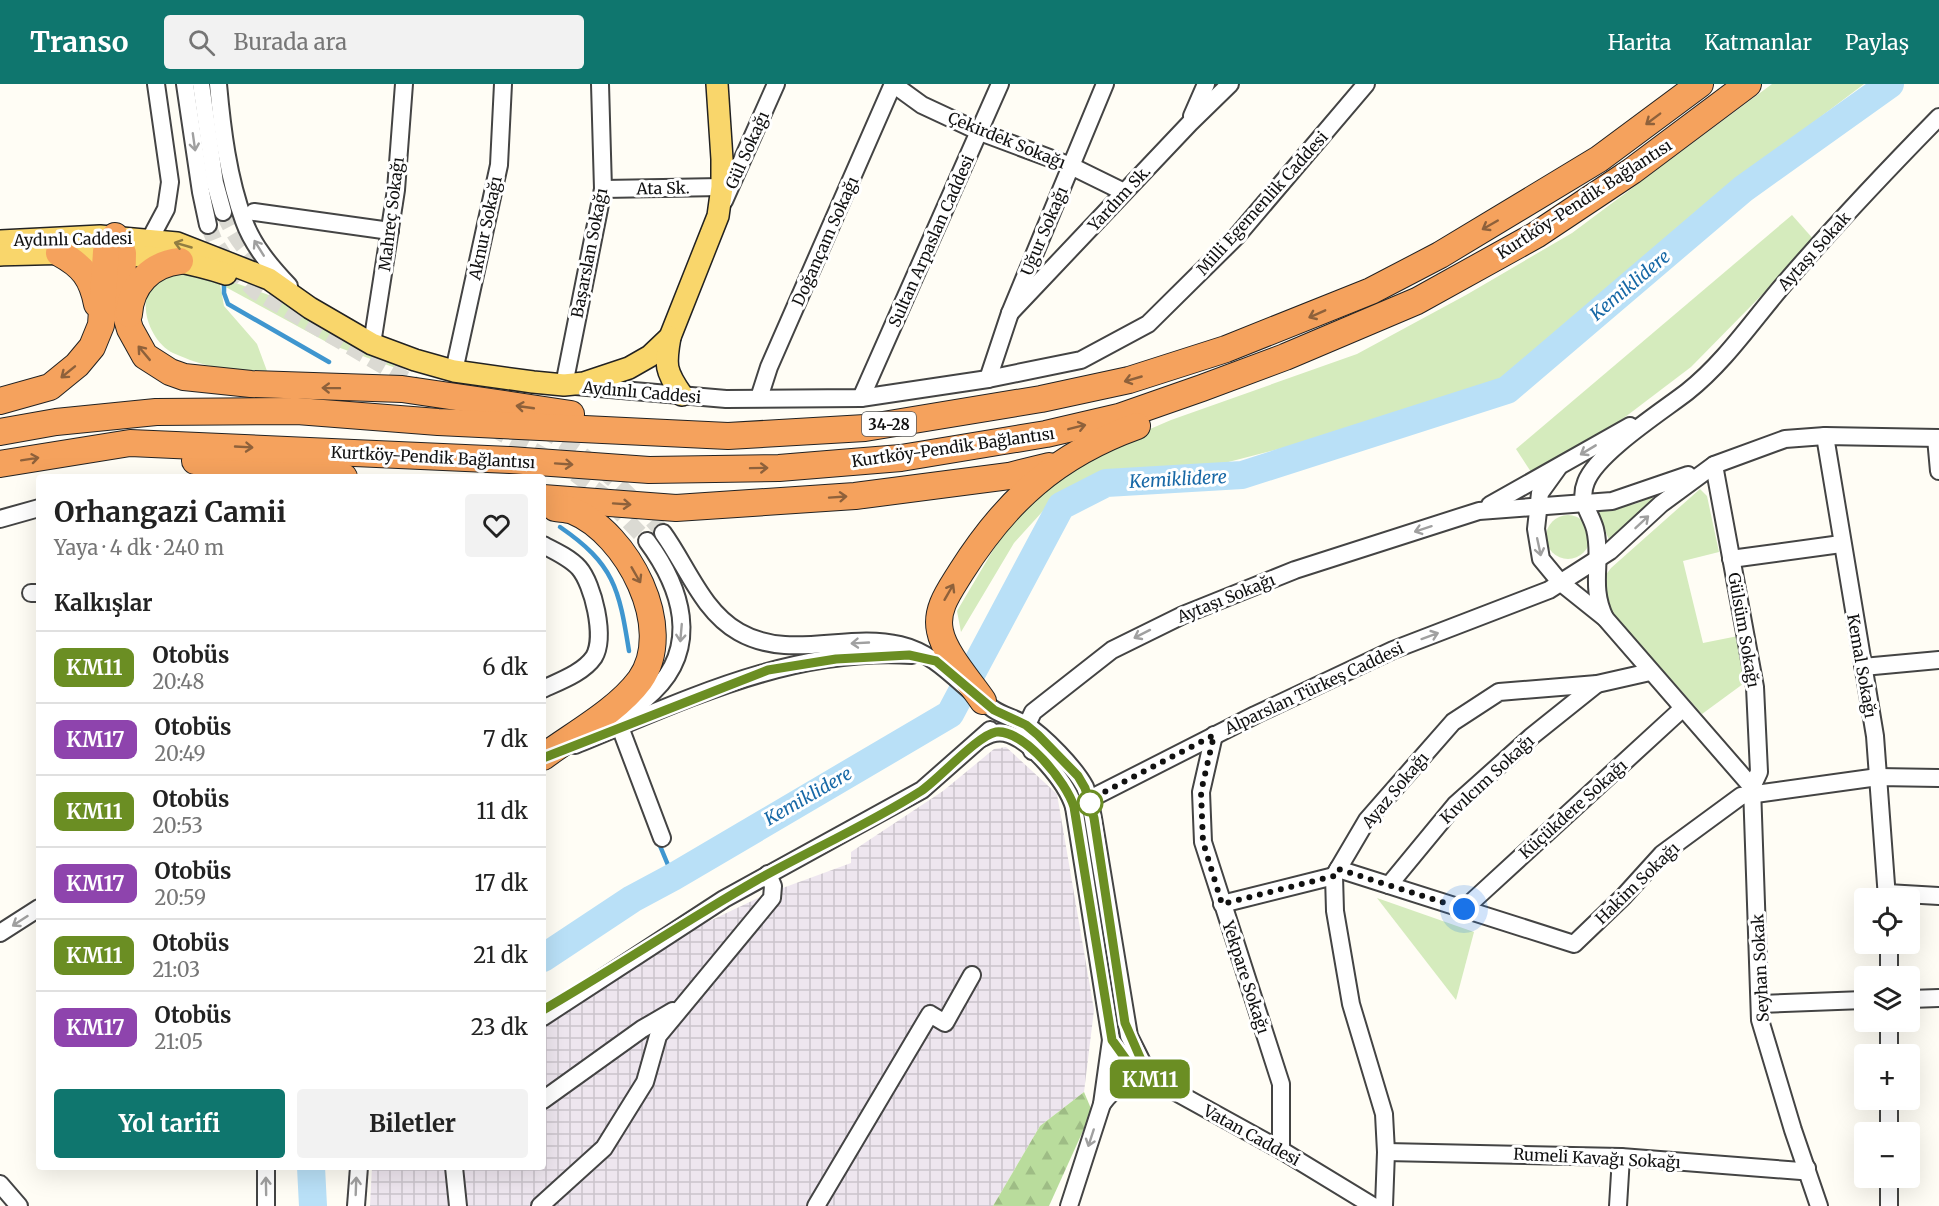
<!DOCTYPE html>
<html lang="tr">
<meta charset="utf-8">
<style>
body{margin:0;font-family:Merriweather,serif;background:#f2f2f2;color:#222;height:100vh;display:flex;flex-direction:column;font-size:22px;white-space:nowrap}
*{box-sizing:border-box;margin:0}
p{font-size:20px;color:#767676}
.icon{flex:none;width:33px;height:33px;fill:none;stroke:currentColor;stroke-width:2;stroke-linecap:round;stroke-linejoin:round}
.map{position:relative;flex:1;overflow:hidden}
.drawer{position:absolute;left:36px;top:390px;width:510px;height:696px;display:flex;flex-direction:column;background:#fff;border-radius:6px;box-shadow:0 6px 24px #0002}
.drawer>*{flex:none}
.badge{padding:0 12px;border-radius:9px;font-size:21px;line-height:39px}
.buttons{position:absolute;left:1854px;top:804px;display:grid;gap:12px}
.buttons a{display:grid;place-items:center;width:66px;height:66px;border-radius:6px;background:#fff;box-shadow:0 6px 24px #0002;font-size:30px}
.you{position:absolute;width:30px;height:30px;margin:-15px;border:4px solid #fff;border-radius:50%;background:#1a73e8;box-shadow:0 0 0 9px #1a73e833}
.map>.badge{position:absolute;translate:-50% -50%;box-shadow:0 0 0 3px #fff}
h2{padding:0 18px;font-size:22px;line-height:54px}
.round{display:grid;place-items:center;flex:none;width:63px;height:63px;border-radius:6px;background:#f2f2f2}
.headline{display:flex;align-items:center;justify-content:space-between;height:102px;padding:0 18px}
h1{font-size:28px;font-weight:700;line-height:45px}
.action{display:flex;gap:12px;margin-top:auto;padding:12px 18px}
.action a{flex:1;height:69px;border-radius:6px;background:#0f766e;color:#fff;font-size:24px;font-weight:700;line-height:69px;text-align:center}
.action a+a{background:#f2f2f2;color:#222}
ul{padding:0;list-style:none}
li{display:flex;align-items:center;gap:18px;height:72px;padding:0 18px;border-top:2px solid #e0e0e0}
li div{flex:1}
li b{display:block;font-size:22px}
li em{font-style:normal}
li .badge{min-width:66px;font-weight:700;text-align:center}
header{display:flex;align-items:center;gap:36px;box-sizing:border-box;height:84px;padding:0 30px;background:#0f766e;color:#fff}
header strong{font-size:28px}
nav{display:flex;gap:33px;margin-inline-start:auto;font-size:21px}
.search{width:420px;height:54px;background:#f2f2f2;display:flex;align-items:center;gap:15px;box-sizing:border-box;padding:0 21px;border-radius:6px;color:#767676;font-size:22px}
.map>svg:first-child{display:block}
</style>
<header>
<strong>Transo</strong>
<div class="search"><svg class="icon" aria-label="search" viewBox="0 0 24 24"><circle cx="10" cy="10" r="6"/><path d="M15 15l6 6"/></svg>Burada ara</div>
<nav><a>Harita</a><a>Katmanlar</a><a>Paylaş</a></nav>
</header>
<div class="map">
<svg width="1939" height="1122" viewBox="0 0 1939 1122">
<defs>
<pattern id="industrial-grid" width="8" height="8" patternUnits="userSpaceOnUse" patternTransform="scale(1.5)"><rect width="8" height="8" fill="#eee6ef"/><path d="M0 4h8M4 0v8" fill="none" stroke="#cbc4cc"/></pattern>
<pattern id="forest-firs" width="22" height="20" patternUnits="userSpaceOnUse" patternTransform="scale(1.5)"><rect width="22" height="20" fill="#b9dc9c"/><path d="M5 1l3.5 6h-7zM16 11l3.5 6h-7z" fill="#9ebc85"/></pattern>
</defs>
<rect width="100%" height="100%" fill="#fffdf5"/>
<!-- industrial -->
<polygon fill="url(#industrial-grid)" points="1006,663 1057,710 1094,926 1084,1008 1040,1042 993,1122 370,1122 372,1083 543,1083 543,936 682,850 769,809 851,779 851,768 943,707 994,665"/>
<!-- grass -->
<g fill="#d5ebbd">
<polygon points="1772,0 1864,0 1757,81 1506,295 1290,362 1205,384 1107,388 1052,417 1014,459 961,548 957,527 1002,451 1052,398 1099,367 1171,336 1357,270 1466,211 1572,149"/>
<polygon points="1792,131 1815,157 1691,283 1608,346 1533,391 1516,365"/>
<path d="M185,181l98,35 121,71 -72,-26 -112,-61 4,22 33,38 10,27c-38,-1 -58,-2 -94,-18 -20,-10 -34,-42 -24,-63 7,-14 22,-21 36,-25z"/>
<polygon points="1700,405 1707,412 1719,468 1683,477 1703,559 1738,552 1747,597 1702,630 1607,523 1602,496 1611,484"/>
<polygon points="1652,413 1655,417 1610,458 1597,427 1635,420"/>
<circle cx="1568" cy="453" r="22"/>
<polygon points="1377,814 1474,848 1456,916"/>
</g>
<!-- forest -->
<polygon fill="url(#forest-firs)" points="1084,1008 1092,1027 1049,1122 993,1122 1040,1042"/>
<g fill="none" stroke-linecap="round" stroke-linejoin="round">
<!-- stream -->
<g stroke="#3f96cf" stroke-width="4.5">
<polyline points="224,199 224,209 228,220 329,278"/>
<path d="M560,443c54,37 59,61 69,124"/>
<polyline points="658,757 673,793"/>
</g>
<!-- river -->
<g stroke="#b9e0f7" stroke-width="28">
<polyline points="543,874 632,815 673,793 950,630 1061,422 1106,399 1242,391 1507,306 1743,105 1890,0"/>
<polyline points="311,1083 313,1122"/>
</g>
<!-- minor-tunnel -->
<g stroke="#dbdad3" stroke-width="16" stroke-dasharray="16 8" stroke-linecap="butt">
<path d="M223,128c12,28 27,46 52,64"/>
<polyline points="208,141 215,158 232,184 256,208 419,303"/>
<polyline points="491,344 567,384 602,410 647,457"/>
<path d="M542,345c51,29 84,59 121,104"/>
</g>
<!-- minor casing -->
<g stroke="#444" stroke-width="20">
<g id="minor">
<polyline points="185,0 201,108 208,141"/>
<polyline points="201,0 215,99 223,128"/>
<path d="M218,0c4,45 10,94 26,137 9,25 27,46 45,65"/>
<polyline points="600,0 603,105 564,301 726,315 861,314 988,295 1081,276 1148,240 1236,153 1366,0"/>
<polyline points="893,0 922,21 980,48 1071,82 1124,108"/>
<polyline points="1192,32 1206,0"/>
<polyline points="603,105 722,103"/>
<polyline points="724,117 776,0"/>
<polyline points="254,128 390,147"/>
<polyline points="152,167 150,155 166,125 170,98 156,0"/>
<polyline points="1010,229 1190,39 1230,0"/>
<polyline points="372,260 396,106 404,0"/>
<polyline points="454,287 499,81 503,0"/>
<polyline points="988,295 1010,229 1105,0"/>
<polyline points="759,314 769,283 893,0"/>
<polyline points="861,314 1000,0"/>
<polyline points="1825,352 1875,652 1887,814"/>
<polyline points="1936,354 1939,387"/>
<polyline points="1714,381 1755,603 1759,688 1752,703 1760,936 1793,1046 1819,1122"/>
<polyline points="1558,384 1540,409 1536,445 1541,475 1560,498 1605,534 1752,703"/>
<polyline points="1490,421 1630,342"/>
<polyline points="0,435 39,424"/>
<path d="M663,449c24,33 39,78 76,99 51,29 108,0 161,13 39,9 62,43 93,64 10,7 22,9 33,16 18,11 49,43 59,62 4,10 6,20 8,31l36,218 13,26 21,24"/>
<path d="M543,461c12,6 27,13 36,23 14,16 27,69 15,89 -11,16 -34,24 -51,32"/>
<polyline points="1731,475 1841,460"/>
<polyline points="31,509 39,509"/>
<path d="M1605,534c-16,-33 -2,-57 -10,-89 -5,-18 -17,-27 -9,-47 11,-29 75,-70 101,-90 38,-30 66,-72 97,-108 50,-58 102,-113 155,-167"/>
<polyline points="1863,583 1939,576"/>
<path d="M611,637c15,-8 30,-17 42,-29 48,-46 28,-105 -6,-151"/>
<polyline points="620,643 662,754"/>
<polyline points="1214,651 1201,708 1203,758 1281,1000 1281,1066"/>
<path d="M982,654c7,-4 14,-7 23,-5 26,6 62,50 69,74l37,233 19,25 13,9 138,76 92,56"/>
<path d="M575,661c109,-44 215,-98 337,-90"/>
<polyline points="1032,667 1025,645 1033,628 1112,566 1183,531 1295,486 1479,427 1612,417 1688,391"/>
<polyline points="1074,723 1255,631 1393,566 1549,506 1610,467 1661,420 1714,381 1785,355 1825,352 1939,354"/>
<polyline points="1338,785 1574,860 1623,813 1662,770 1741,712 1878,693 1939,694"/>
<polyline points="1389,801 1455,721 1532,652 1597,600"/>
<polyline points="1887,809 1939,812"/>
<polyline points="1222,820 1334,792"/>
<polyline points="1464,825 1682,625"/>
<polyline points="0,849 39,824"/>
<polyline points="1889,860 1889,892"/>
<polyline points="1910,915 1939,914"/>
<polyline points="1760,920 1864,916"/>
<polyline points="543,933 724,815 922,706 990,646"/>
<polyline points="1889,938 1889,970"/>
<polyline points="543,1016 642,945 673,927"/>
<polyline points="1889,1016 1889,1048"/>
<path d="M1102,1020c13,-18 29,-27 52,-20"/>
<polyline points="1386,1068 1621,1073 1801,1087 1807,1084"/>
<polyline points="266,1083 266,1122"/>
<polyline points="454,1083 458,1122"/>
<polyline points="1889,1094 1889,1122"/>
<polyline points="0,1100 19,1122"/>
<polyline points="356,1122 359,1083"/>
<polyline points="540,1122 604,1064 645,998 658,952 772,814 773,802 768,790"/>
<polyline points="816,1122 930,930 945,939 972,891"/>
<polyline points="1069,1122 1102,1020 1111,956"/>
<polyline points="1384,1122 1386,1068 1384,1030 1351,920 1335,827 1334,792 1367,736 1453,638 1499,608 1597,600 1650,588"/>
<polyline points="1618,1122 1621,1073"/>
</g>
</g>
<!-- major casing -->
<g stroke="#222" stroke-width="24">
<g id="major">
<polyline points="0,157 100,152 177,159 269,195 310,224 372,260 415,276 454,287 533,298 564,301 584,299 629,284 650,272 670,253 718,132 722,103 722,75 717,0"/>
<path d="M0,171c80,-3 149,-6 226,19"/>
<path d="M670,253c-5,28 -5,34 12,58"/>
</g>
</g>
<!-- highway casing -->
<g stroke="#222" stroke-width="28">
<g id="highway">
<polyline points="115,152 123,169 122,218 130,245 145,272 170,288 184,293 251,300 402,305 571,330"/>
<path d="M59,169c24,13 33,25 38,51"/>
<path d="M129,230c2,-29 22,-50 51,-53"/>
<polyline points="0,317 50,303 77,281 92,263 101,241 106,168"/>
<polyline points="0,348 56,338 156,328 297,327 438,338 728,352 865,344 1041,315 1129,296 1226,265 1371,207 1440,171 1599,75 1700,0"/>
<polyline points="195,377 344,393"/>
<polyline points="0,380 130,359 510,376 649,386 779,384 901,374 1046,350 1119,333 1202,304 1285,273 1417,217 1536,151 1632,87 1748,0"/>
<polyline points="543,414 676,424 855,412 1009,392 1049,382"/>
<path d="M983,617c-12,-18 -39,-48 -43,-70 -5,-22 10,-41 21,-59 45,-71 95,-117 176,-146"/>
<path d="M543,673c31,-23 74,-46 97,-77 37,-52 -13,-147 -67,-169 -5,-2 -12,-2 -18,-3"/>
</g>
</g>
<!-- minor -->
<use href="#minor" stroke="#fff" stroke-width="16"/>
<!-- major -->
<use href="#major" stroke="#f9d66b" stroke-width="21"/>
<!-- highway -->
<use href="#highway" stroke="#f5a25d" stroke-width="26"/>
</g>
<!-- one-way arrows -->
<defs><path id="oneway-shaft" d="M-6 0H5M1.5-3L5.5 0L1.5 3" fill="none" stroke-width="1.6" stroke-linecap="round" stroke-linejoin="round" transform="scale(1.5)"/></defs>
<g stroke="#8e613b">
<use href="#oneway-shaft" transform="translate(1653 35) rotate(143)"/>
<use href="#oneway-shaft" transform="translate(1490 141) rotate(150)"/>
<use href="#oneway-shaft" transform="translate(1317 230) rotate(156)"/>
<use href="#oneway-shaft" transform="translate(144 269) rotate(-130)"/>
<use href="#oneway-shaft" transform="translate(68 288) rotate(141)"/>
<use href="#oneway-shaft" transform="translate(1133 295) rotate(164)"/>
<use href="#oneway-shaft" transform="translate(331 304) rotate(-179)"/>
<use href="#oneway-shaft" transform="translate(525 323) rotate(-172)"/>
<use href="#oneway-shaft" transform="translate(1077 343) rotate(-14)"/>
<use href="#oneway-shaft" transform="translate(244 363) rotate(3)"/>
<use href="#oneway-shaft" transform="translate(30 375) rotate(-9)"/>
<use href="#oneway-shaft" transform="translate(564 380) rotate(4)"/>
<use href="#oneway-shaft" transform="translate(759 384) rotate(-1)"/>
<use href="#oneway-shaft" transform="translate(838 413) rotate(-4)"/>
<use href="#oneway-shaft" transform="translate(622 420) rotate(4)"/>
<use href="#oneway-shaft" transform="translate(636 491) rotate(60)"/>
<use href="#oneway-shaft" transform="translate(949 508) rotate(-60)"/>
</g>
<g stroke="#a0a0a0">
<use href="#oneway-shaft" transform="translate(194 58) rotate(82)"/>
<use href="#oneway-shaft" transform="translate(259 164) rotate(-122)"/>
<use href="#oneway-shaft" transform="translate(1588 366) rotate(149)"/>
<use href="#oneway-shaft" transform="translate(1642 438) rotate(-43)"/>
<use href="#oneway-shaft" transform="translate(1423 445) rotate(162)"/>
<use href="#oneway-shaft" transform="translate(1539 463) rotate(78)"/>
<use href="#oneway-shaft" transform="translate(681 549) rotate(95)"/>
<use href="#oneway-shaft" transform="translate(1142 550) rotate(153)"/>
<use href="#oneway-shaft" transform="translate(1430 552) rotate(-20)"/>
<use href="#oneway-shaft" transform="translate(860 559) rotate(177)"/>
<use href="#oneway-shaft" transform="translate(20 837) rotate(147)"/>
<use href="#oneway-shaft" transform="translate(1091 1054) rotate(108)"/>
<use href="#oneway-shaft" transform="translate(266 1102) rotate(-91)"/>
<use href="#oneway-shaft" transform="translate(356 1102) rotate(-88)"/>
</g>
<use stroke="#917d42" href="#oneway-shaft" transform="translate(183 161) rotate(-164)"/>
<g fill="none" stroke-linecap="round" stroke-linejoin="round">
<!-- line casing -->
<g stroke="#fff" stroke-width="14">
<path id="line" d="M543,674l225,-88 68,-11 73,-4 27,6 58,49 32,15 12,10 40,41 7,12 9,30 31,205 17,39 21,24 -33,-21 -18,-25 -38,-233c-7,-24 -50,-78 -78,-75 -18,3 -57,47 -75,59 -52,33 -110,59 -164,89 -73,42 -142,88 -214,130"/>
</g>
<!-- line -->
<use href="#line" stroke="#6b8e23" stroke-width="9"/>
<!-- walk -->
<polyline stroke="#111" stroke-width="6" stroke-dasharray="0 10.8" points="1090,719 1089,716 1214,651 1201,708 1203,758 1222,820 1334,792 1338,785 1464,825"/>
</g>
<!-- markers -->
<circle fill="#fff" stroke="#6b8e23" stroke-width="3" cx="1090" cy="719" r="12"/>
<g text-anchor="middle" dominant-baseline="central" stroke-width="6" stroke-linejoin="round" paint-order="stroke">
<!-- shield labels -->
<rect fill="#fff" stroke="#585858" stroke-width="1.5" x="862" y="328" width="54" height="24" rx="4.5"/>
<g font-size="15" font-weight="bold" fill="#111">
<text x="889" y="340">34-28</text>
</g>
<!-- street labels -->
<g font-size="16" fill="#111" stroke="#fff">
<text transform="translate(1007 56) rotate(22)">Çekirdek Sokağı</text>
<text transform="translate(747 66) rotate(-66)">Gül Sokağı</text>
<text transform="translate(663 104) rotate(-1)">Ata Sk.</text>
<text transform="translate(1119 114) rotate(-47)">Yardım Sk.</text>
<text transform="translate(1584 115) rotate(-33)">Kurtköy-Pendik Bağlantısı</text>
<text transform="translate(1262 119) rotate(-48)">Milli Egemenlik Caddesi</text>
<text transform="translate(391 130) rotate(-83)">Mahreç Sokağı</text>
<text transform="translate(485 144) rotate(-78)">Aknur Sokağı</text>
<text transform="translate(1044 147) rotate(-67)">Uğur Sokağı</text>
<text transform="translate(73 155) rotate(-1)">Aydınlı Caddesi</text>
<text transform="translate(825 157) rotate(-66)">Doğançam Sokağı</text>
<text transform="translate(931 157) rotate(-66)">Sultan Arpaslan Caddesi</text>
<text transform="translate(1814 167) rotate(-48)">Aytaşı Sokak</text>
<text transform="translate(589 169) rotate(-79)">Başarslan Sokağı</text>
<text transform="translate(642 308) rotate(5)">Aydınlı Caddesi</text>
<text transform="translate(953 363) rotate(-8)">Kurtköy-Pendik Bağlantısı</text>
<text transform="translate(433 373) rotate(3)">Kurtköy-Pendik Bağlantısı</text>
<text transform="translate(1226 514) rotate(-22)">Aytaşı Sokağı</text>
<text transform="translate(1744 546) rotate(80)">Gülsüm Sokağı</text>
<text transform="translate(1862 582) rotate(80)">Kemal Sokağı</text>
<text transform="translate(1314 604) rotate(-25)">Alparslan Türkeş Caddesi</text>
<text transform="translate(1487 695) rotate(-43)">Kıvılcım Sokağı</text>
<text transform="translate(1395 706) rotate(-50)">Ayaz Sokağı</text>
<text transform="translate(1573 725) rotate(-42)">Küçükdere Sokağı</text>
<text transform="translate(1637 799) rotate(-44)">Hakim Sokağı</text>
<text transform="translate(1760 884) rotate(-93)">Seyhan Sokak</text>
<text transform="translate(1246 893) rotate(72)">Yekpare Sokağı</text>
<text transform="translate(1252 1051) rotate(29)">Vatan Caddesi</text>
<text transform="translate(1597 1074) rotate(3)">Rumeli Kavağı Sokağı</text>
</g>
<!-- water labels -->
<g font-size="18" font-style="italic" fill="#1768a6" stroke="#fff">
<text transform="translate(1630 201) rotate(-40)">Kemiklidere</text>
<text transform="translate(1178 395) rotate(-3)">Kemiklidere</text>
<text transform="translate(808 712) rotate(-30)">Kemiklidere</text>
</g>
</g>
</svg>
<div class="buttons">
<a><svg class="icon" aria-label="locate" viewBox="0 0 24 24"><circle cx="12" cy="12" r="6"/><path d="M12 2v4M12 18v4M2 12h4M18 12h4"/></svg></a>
<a><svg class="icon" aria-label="layers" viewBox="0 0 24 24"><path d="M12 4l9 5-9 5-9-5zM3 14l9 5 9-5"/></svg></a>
<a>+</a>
<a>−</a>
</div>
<div class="you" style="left:1464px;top:825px"></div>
<b class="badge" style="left:1150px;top:995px;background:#6b8e23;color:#fff">KM11</b>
<section class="drawer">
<div class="headline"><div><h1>Orhangazi Camii</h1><p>Yaya · 4 dk · 240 m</p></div><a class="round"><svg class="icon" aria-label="heart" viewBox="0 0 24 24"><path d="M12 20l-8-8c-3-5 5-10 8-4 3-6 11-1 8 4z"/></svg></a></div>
<h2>Kalkışlar</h2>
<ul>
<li><span class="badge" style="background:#6b8e23;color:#fff">KM11</span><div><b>Otobüs</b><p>20:48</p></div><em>6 dk</em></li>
<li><span class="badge" style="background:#8e44ad;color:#fff">KM17</span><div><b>Otobüs</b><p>20:49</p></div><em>7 dk</em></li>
<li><span class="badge" style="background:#6b8e23;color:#fff">KM11</span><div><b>Otobüs</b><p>20:53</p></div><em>11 dk</em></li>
<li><span class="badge" style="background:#8e44ad;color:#fff">KM17</span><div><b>Otobüs</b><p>20:59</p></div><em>17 dk</em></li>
<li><span class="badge" style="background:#6b8e23;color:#fff">KM11</span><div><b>Otobüs</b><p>21:03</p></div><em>21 dk</em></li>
<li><span class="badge" style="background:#8e44ad;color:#fff">KM17</span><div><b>Otobüs</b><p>21:05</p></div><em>23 dk</em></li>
</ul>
<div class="action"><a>Yol tarifi</a><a>Biletler</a></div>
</section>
</div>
